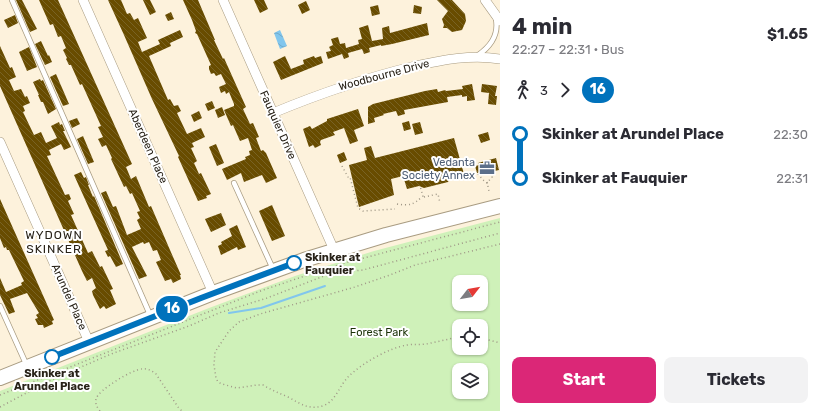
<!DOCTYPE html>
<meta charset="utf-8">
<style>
body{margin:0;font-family:Rubik,sans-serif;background:#f2f2f3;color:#2b2b33;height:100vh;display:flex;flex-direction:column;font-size:15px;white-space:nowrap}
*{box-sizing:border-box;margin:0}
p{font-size:13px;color:#7c7c81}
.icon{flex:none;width:22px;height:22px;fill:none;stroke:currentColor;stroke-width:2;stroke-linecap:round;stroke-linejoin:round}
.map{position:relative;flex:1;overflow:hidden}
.panel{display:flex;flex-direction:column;background:#fff;width:320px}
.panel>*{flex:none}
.badge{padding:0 8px;border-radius:13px;font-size:14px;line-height:26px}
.needle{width:26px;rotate:59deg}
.fabs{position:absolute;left:452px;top:275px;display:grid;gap:8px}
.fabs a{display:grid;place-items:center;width:36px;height:36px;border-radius:8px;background:#fff;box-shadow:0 1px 3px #0004;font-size:20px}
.map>.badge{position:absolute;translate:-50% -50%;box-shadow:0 0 0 2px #fff}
.legs{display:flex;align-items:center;gap:6px;height:44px;padding:0 12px;font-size:13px}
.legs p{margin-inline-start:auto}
.summary{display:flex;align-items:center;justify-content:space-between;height:68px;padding:0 12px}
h1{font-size:22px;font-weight:700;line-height:30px}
.button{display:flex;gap:8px;margin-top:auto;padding:8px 12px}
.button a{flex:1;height:46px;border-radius:8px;background:#db2777;color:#fff;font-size:16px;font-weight:700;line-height:46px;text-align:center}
.button a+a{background:#f2f2f3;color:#2b2b33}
ul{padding:0 12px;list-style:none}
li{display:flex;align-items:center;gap:14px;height:44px;font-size:15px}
li i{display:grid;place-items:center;width:6px;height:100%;margin:0 5px;background:currentColor}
li i::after{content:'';width:10px;height:10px;margin:-5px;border:3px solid;border-radius:50%;background:#fff}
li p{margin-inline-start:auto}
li:first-child i{background:linear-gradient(#0000 50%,currentColor 0)}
li:last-child i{background:linear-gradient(currentColor 50%,#0000 0)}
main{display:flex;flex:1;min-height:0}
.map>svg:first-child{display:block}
</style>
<main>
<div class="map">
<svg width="500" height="411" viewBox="0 0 500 411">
<defs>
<pattern id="water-waves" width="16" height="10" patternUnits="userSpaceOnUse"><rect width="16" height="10" fill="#81c6ed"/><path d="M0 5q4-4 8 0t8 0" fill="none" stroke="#6faaca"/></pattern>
<pattern id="building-back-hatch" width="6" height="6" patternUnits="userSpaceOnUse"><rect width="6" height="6" fill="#684c00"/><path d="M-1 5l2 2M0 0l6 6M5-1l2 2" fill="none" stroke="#796325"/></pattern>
</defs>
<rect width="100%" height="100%" fill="#fdf2dc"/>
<!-- park -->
<path fill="#cff1b9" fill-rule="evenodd" d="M500,218v193h-500v-20l209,-83 86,-32 79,-25zM459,282h22v22h-22zM459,326h22v22h-22zM459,370h22v22h-22z"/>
<!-- water -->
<polygon fill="url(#water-waves)" points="280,30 287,46 280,49 274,33"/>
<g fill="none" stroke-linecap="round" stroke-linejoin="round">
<!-- stream -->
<polyline stroke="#81c6ed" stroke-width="2" points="229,313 261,308 325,286"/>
</g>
<!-- building -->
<g fill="url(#building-back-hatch)">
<polygon points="16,0 22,0 37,29 30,32"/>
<polygon points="39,0 58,0 132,164 126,167 131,179 136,176 149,207 151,206 170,250 181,275 180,275 181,279 173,283 171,279 165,281 156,262 161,260 157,250 153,251 149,242 144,244 143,242 132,247 147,276 139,279 101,193 106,191 113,207 116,206 127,235 141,229 137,220 140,218 137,212 140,211 132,193 130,194 126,186 124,187 111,159 112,158 106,145 102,147 98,139 103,137 98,127 101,126 82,84 80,85 71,65 69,65 66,59 67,58 63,50 66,48 61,36 58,37 53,24 50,25"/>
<polygon points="108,0 121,0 127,14 130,13 134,20 138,18 147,38 138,42 142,52 160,44 158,40 180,30 183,37 170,43 171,46 149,56 168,100 170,99 174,106 178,105 181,111 177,113 187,134 201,128 205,137 192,143 194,147 191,148 197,161 194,163 199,174 201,173 211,194 206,196 207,198 198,201 178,157 179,156 152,99 124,35"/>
<polygon points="143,0 150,0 156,12 150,15"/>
<polygon points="183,0 198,0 215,40 214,40 223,59 224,58 246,107 243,109 250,124 253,123 259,137 256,138 261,151 263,150 266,153 277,178 266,183 262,175 244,182 241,173 227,180 222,169 246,159 245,157 250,155 249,151 252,150 248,138 240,141 233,125 231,126 224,110 234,106 234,104 229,92 226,94 225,91 221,93 219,87 226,84 221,74 216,76 214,73 211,74 209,69 209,66 211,65 197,34 195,33 196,31 192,20"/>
<polygon points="254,0 264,0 268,9 260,13"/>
<polygon points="437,0 452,0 465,14 466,21 462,30 452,32 447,28 443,28 444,25 442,19 448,11"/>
<polygon points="306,1 310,10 302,14 298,5"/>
<polygon points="378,5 380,14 372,16 370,7"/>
<polygon points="414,5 422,7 421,14 413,13"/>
<polygon points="171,12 174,19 168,21 165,15"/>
<polygon points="15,15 18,23 8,28 4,20"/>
<polygon points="427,23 429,35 392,44 381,46 381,45 369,48 370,52 364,54 362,49 348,53 349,57 344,59 342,54 328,59 326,52 331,51 329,47 333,45 331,39 338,37 340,44 345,43 346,48 359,44 358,40 362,39 359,28 368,25 372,41 383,39 382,28 389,26 390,33"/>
<polygon points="41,41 48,56 49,55 52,62 45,65 35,44"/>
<polygon points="0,46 10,68 12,67 16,77 9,80 14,91 21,89 25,97 27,96 30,103 23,106 25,111 23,112 34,135 41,132 46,143 57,138 51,126 59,122 60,125 62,124 65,131 63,131 71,147 64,150 61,144 49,150 51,155 47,156 65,195 69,194 71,199 68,201 74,214 71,215 88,253 92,251 100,267 102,266 113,289 110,290 116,304 106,309 104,306 100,309 93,295 92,291 96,288 92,278 87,281 82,271 0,86"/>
<polygon points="29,47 37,67 27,71 19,52"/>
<polygon points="285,56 291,69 304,64 303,60 314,56 315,58 321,56 323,63 281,80 273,62"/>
<polygon points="56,74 69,104 63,106 50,77"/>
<polygon points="40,79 41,81 43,80 56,109 48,114 43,102 41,102 38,95 39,95 33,82"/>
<polygon points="472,84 475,100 467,101 467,96 462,97 462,95 447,97 448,102 404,110 405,114 398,116 396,111 383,114 384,115 374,118 375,122 368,124 368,107 373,104 425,91 437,89 438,92 445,90 446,91 463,89 462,86"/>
<polygon points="482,84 497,86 495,96 497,96 496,105 488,104 489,93 481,92"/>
<polygon points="212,101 215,108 208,111 205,104"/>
<polygon points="222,107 225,115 218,118 215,110"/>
<polygon points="358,109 364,126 354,130 358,141 350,144 344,128 333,132 335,135 321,140 320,142 321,145 315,148 313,145 309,147 303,129 310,126 312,129 327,121 327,119"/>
<polygon points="199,111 202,118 194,122 191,115"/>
<polygon points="77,118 80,124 72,128 69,121"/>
<polygon points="409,121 411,129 404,131 402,123"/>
<polygon points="420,122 423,133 415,135 412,124"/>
<polygon points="488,132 490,140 481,143 478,135"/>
<polygon points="83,136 94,162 88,164 77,139"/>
<polygon points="454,138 464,174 450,178 448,182 424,188 419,186 407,189 403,176 391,179 394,195 359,207 349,165 367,160 364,148 371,146 375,158"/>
<polygon points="216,144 224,163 217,166 209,147"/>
<polygon points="344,152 347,160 340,163 337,155"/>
<polygon points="496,158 499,170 481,174 481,172 477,173 475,166 479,165 478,163"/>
<polygon points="81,172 84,178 86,177 89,185 88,185 93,197 94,196 123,264 116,267 110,256 108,257 105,251 108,250 74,175"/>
<polygon points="0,199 54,320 52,321 53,324 44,328 43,325 38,325 35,319 38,318 36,315 39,313 27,293 10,299 15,312 9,314 0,295 0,278 6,292 22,285 21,283 24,281 9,250 7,250 6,247 4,248 0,238"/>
<polygon points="272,205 285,236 272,241 259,211"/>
<polygon points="221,213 226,225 211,232 205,219"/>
<polygon points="237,225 246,247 238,250 237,247 221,255 218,246 222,244 221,242 232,236 229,229"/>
</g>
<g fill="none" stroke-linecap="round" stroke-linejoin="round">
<!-- service casing -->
<g stroke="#a99c82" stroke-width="6">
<g id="service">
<polyline points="12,0 151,317"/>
<path d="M477,56c13,-9 22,-20 19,-37"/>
<polyline points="234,183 273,269"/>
<polyline points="0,306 27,366"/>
</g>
</g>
<!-- minor casing -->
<g stroke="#a99c82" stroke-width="10">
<g id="minor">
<polyline points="83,0 213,293"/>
<polyline points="223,0 334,250"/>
<polyline points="485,0 500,21"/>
<path d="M273,113c48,-20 92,-35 142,-47 28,-6 56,-12 85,-7"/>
<polyline points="0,142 89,342"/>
</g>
</g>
<!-- primary casing -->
<g stroke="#a99c82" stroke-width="16">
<polyline id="primary" points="0,378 213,293 304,260 386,235 500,206"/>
</g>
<!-- path -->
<g stroke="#9f9786" stroke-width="1.5" stroke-dasharray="1 3" stroke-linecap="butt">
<polyline points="342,166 348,177 350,177 358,208 363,211 395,209"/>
<polyline points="478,174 483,180 487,183 492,177 490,172"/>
<polyline points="487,182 489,191"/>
<polyline points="424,197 438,194 440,203"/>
<path d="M397,204c13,2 16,1 26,-8l-3,-10"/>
<path d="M459,337c-11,2 -22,5 -33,7 -6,1 -12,0 -19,1 -18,3 -45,18 -59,32 -8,8 -12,23 -23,28 -15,6 -24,-1 -37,-8 -9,-4 -17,-7 -25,-12h-6l-20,3 -15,-4 -4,-2 -2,-4 -2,-13 1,-13 14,-21 10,-9 21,-8 95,-27 35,-12 25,-10 85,-21"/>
<polyline points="481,338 500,343"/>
<polyline points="0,395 263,290 341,264 500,222"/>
<polyline points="0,407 49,381 111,354 189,326 219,313 267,298 324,276 336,273 363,270 500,233"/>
<path d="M100,411c-3,-4 -5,-7 -4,-12 2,-9 37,-30 46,-30 6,-1 10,2 14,5l22,33 4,4"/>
</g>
<!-- service -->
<use href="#service" stroke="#fff" stroke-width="4.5"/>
<!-- minor -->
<use href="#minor" stroke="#fff" stroke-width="9"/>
<!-- primary -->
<use href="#primary" stroke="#fff" stroke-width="14"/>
</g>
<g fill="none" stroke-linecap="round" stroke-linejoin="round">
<!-- line-1 casing -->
<g stroke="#fff" stroke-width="9">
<polyline id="line-1" points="52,357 201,298 294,263"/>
</g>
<!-- line-1 -->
<use href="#line-1" stroke="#0072bc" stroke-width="6"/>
</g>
<!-- icons -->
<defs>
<g id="office-bare" transform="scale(1.2)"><path d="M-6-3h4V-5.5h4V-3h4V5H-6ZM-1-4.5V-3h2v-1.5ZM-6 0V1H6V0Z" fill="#5c6f8a" stroke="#fff" stroke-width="2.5" paint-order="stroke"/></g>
</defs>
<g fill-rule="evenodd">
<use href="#office-bare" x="487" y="168"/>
</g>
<!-- markers -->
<g fill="#fff" stroke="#0072bc" stroke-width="2">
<circle cx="294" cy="263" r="7"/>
<circle cx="52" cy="357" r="7"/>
</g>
<g text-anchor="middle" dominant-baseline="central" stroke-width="4" stroke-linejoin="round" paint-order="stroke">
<!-- street labels -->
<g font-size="11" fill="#282218" stroke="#fff">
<text transform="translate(384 75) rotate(-15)">Woodbourne Drive</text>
<text transform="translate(278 125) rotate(66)">Fauquier Drive</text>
<text transform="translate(148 146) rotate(66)">Aberdeen Place</text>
<text transform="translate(69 297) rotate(66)">Arundel Place</text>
</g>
<!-- service labels -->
<g font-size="11" fill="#4e5e75" stroke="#fff" text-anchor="end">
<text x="475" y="162">Vedanta<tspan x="475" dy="13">Society Annex</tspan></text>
</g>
<!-- stop labels -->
<g font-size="11" font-weight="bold" fill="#282218" stroke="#fff" text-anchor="start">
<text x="305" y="257">Skinker at<tspan x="305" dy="13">Fauquier</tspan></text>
<text x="52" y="373" text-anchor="middle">Skinker at<tspan x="52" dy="13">Arundel Place</tspan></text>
</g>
<!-- park labels -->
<g font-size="11" fill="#1b3207" stroke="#fff">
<text x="379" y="332">Forest Park</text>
</g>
<!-- neighbourhood labels -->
<g font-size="12" letter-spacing="1" fill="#282218" stroke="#fff">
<text x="54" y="235">WYDOWN<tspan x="54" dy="14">SKINKER</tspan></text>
</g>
</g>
</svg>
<div class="fabs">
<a><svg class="needle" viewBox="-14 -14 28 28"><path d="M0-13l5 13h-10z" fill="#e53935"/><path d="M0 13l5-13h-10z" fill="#7c7c81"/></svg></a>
<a><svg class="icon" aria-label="locate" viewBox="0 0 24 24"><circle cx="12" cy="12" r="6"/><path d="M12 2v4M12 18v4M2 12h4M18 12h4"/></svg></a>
<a><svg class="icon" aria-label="layers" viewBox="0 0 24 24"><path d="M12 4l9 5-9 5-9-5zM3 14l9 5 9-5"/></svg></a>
</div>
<b class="badge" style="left:172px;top:309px;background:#0072bc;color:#fff">16</b>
</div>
<section class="panel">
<div class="summary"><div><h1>4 min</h1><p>22:27 – 22:31 · Bus</p></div><b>$1.65</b></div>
<div class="legs"><svg class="icon" aria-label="walk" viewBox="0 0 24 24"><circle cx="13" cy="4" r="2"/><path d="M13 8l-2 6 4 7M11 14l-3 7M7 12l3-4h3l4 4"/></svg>3<svg class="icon" aria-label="forward" viewBox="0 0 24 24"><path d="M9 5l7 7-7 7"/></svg><b class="badge" style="background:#0072bc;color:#fff">16</b></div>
<ul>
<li><i style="color:#0072bc"></i><b>Skinker at Arundel Place</b><p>22:30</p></li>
<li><i style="color:#0072bc"></i><b>Skinker at Fauquier</b><p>22:31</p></li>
</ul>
<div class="button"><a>Start</a><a>Tickets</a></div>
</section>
</main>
